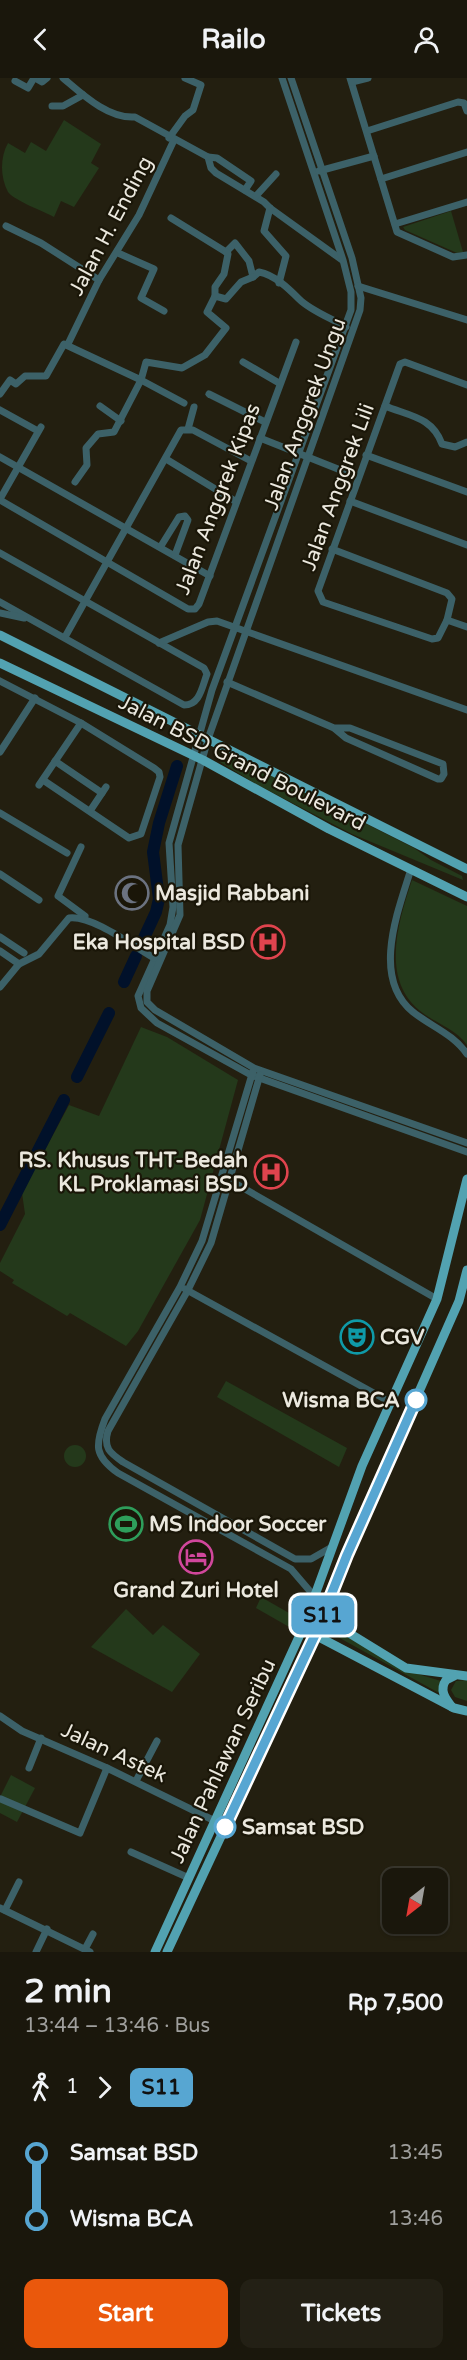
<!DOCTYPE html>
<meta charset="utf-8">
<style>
body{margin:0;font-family:"Varela Round",sans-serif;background:#232015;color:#f1f3f6;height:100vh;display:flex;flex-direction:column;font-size:22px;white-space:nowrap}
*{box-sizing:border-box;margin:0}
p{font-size:20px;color:#9f9f9d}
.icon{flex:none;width:33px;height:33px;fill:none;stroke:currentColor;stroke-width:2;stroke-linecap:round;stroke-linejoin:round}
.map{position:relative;height:1874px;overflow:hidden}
.sheet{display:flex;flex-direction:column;background:#1a170c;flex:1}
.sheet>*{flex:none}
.badge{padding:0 12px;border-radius:9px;font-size:21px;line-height:39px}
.needle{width:39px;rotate:211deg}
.buttons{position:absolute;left:382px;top:1790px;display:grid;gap:12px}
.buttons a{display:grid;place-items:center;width:66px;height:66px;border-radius:12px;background:#1a170c;box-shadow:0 2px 4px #0004,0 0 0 2px #38362d;font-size:30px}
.map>.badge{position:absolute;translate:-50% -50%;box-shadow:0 0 0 3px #fff}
.legs{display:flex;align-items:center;gap:9px;height:66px;padding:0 24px;font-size:20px}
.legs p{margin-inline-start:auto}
.headline{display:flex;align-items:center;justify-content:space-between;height:102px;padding:0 24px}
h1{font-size:33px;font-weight:800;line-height:45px}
.primary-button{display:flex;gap:12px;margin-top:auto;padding:12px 24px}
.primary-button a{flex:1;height:69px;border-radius:12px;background:#ea580c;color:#fff;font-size:24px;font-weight:800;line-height:69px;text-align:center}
.primary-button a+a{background:#232015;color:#f1f3f6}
ul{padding:0 24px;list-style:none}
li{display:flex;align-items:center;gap:21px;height:66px;font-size:22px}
li i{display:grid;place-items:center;width:9px;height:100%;margin:0 8px;background:currentColor}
li i::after{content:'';width:15px;height:15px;margin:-8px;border:4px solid;border-radius:50%;background:#1a170c}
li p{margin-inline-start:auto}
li:first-child i{background:linear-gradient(#0000 50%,currentColor 0)}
li:last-child i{background:linear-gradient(currentColor 50%,#0000 0)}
header{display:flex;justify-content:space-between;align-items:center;height:78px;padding:0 24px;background:#1a170c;font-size:27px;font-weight:800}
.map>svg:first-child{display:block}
</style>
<header><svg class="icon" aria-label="back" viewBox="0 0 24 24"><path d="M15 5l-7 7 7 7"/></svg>Railo<svg class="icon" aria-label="person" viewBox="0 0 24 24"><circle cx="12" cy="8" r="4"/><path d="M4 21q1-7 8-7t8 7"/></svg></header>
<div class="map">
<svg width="467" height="1874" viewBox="0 0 467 1874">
<rect width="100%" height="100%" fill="#231f10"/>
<!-- green -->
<g fill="#24391b">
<path d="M64,42l37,24 -10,19 8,5 -25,39 -13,-6 -7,16c-11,-6 -39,-16 -46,-25 -8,-15 -8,-35 0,-49l17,10 6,-11 15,9z"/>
<polygon points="451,133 463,174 457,175 405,152 403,149"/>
<polygon points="222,673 414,770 431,782 462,798 463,802 352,756 256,706 220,684 218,676"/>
<path d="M412,802l55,26v139c-12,-17 -33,-22 -48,-35 -39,-33 -20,-90 -7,-130z"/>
<polygon points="141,949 167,959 238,1002 200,1142 138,1253 126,1268 70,1235 67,1238 12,1205 14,1202 0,1193 0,1185 25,1136 22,1115 69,1027 99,1038"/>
<polygon points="226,1303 347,1370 339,1389 217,1319"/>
<circle cx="75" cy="1378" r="11"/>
<polygon points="261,1519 296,1539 291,1550 256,1530"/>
<polygon points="126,1531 153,1557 163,1547 200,1576 172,1614 91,1569"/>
<polygon points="329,1549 408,1593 441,1603 439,1615 327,1553"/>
<polygon points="467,1602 467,1623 455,1619 451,1612 456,1603"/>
<polygon points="11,1697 35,1710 17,1744 0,1735 0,1719"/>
</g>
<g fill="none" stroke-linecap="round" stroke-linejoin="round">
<!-- river -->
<g stroke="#01112a" stroke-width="12">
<polyline points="143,862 156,834 159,821 153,774 159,745 177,688"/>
<polyline points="124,904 136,878"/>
<polyline points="77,999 109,935"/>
<polyline points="0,1147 64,1022"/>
</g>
<!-- minor -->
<g stroke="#3c6168" stroke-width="7">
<polyline points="35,0 42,4 47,0"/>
<path d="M63,0c19,16 45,41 72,39l73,40 3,11 5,5 48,29 6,6 72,52"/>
<polyline points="282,0 343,182 351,214 351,232 212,612 169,765 173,829 170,847 138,918 141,930 157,945 251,997 467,1074"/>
<polyline points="291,0 352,180 361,220 360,232 208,661 178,767 180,837 147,913 147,924 155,932 254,990 467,1065"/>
<polyline points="350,0 397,154 453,179 467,177"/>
<polyline points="15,3 28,10 34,0"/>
<polyline points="352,4 368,0"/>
<polyline points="52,28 63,28 83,17"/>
<polyline points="367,53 458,24 464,25 467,33"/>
<polyline points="169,60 185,38 193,32 201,7 185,0"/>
<polyline points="208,79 217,80 251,103 245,112"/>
<polyline points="319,93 374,78"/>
<polyline points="381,101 467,74"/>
<polyline points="256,118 276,96"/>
<polyline points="270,130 264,153 286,178 279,205"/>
<path d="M171,140l55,34 9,-9 14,18 4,16 6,-5c16,3 30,17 40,27 12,12 32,19 47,28"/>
<polyline points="395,146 467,124"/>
<polyline points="6,148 41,165 99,202"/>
<polyline points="118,175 154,191 141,220 164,233"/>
<polyline points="358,208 467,242"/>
<polyline points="215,218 226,221 241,204 253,199"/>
<polyline points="68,266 99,202 139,137 174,62"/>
<polyline points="243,284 279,305"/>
<polyline points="467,307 405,284 400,286 318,513 323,524 432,561 438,560 447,542 467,549"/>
<polyline points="0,316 10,302 16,306 25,298 46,298 64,266 141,302 146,284 182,290 205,277 226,250 207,234 215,218 215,209 224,196 228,176 226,174"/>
<polyline points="209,316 265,344"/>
<polyline points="100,328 121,343"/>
<path d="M385,328c25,10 47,11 57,38l13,3 12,-5"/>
<polyline points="0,332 38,353"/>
<polyline points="188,351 194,329"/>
<polyline points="260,360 358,399"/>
<polyline points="366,377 467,414"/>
<polyline points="0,379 210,498"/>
<polyline points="166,381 235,423"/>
<polyline points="75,404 87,387 86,370 98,356 114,354 141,302 184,325"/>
<polyline points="0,421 41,349"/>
<polyline points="0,422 188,531 195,531 199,526 296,264"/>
<polyline points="350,423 467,467"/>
<polyline points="161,468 179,439 185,438 188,442 175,477"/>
<polyline points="332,471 447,515 452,521 447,542"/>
<path d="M0,475l204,115 3,6c-5,13 -7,31 -23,31l-184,-103"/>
<polyline points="0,535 24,540"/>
<polyline points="65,559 181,352 193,352 251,383"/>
<polyline points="159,565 208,544 217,543 467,632"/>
<polyline points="0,603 81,645 154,690 159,694 160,699 141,756 129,760 43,702"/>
<polyline points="227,604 334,650 346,660 438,701 441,701 444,696 443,686 350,650 334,650"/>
<polyline points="0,674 35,620"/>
<polyline points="55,683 102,715"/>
<polyline points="39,707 81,645"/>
<polyline points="90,733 106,709"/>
<polyline points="0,735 67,775"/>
<polyline points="81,769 58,818 85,838"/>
<path d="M411,791c-13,42 -40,109 2,143 19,15 40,22 54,42"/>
<polyline points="0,796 39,822"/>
<polyline points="0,859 24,875"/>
<polyline points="0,873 19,886"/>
<path d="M0,909l19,-23 20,-10 30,-36c23,-3 64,28 85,40"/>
<path d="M253,993l-51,170 -22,46 -75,132c-10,26 -11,37 13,54l173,96 24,28"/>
<path d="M260,997l-49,168 -23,47 -80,141c-5,17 2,22 15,31l172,97h16l21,-12"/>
<polyline points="231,1103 437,1221"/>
<polyline points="185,1211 390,1324"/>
<polyline points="0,1638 22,1653 107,1690 215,1743"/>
<polyline points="29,1690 41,1660"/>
<polyline points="136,1703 157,1663"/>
<polyline points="1,1721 80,1755 107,1690"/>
<polyline points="131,1774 189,1800"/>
<polyline points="0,1830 90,1874"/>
<polyline points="5,1832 19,1804"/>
<polyline points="85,1871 93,1856"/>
<polyline points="36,1874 47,1851"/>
</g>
<!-- major -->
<g stroke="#52a2b1" stroke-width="9">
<polyline points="0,557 467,791"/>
<polyline points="0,585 203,682 329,751 467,819"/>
<polyline points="323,1539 406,1590 467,1598"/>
<polyline points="315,1557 454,1630 467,1633"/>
<path d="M452,1629c-7,-9 -13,-17 -6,-27l8,-4"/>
<polyline points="155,1874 303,1550 362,1388 437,1221 467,1101"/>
<polyline points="167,1874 315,1557 347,1477 459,1223 467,1192"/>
</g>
</g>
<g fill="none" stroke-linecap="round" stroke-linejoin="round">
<!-- line-1 casing -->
<g stroke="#fff" stroke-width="14">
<polyline id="line-1" points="225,1749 315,1557 347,1477 416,1322"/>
</g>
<!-- line-1 -->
<use href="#line-1" stroke="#57a6d2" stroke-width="9"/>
</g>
<!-- icons -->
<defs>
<g id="mosque-ring" transform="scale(1.725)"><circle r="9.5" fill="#1a1608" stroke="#6b7280" stroke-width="1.5"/><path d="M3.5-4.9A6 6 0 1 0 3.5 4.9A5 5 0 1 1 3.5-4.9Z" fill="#6b7280"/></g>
<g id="hospital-ring" transform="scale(1.725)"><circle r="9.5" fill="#1a1608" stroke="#e0444e" stroke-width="1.5"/><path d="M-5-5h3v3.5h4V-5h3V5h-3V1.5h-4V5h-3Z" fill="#e0444e"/></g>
<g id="theatre-ring" transform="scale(1.725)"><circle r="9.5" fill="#1a1608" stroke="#0f9aa8" stroke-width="1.5"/><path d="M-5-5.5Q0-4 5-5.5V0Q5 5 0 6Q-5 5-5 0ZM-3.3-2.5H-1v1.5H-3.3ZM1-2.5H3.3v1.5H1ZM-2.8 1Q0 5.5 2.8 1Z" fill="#0f9aa8"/></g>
<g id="stadium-ring" transform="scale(1.725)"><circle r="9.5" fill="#1a1608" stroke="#2e9e5b" stroke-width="1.5"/><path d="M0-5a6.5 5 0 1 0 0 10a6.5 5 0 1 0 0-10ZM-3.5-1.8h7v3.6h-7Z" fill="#2e9e5b"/></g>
<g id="hotel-ring" transform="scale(1.725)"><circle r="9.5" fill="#1a1608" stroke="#d1479c" stroke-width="1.5"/><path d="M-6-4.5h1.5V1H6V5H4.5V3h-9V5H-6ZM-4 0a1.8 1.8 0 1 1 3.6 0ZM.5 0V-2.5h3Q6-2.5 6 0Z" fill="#d1479c"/></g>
</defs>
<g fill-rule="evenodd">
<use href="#mosque-ring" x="132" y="815"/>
<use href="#hospital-ring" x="268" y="864"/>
<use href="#hospital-ring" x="271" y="1094"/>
<use href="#theatre-ring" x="357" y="1259"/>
<use href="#stadium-ring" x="126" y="1446"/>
<use href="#hotel-ring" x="196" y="1479"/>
</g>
<!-- markers -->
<g fill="#fff" stroke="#57a6d2" stroke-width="3">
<circle cx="416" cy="1322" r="10"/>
<circle cx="225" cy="1749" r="10"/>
</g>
<g text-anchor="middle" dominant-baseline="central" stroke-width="4.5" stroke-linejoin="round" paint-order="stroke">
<!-- street labels -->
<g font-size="21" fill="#ebe8de" stroke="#1a1608">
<text transform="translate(111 148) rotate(-62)">Jalan H. Ending</text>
<text transform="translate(305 336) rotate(-70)">Jalan Anggrek Ungu</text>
<text transform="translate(338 409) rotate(-70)">Jalan Anggrek Lili</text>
<text transform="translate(218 421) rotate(-69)">Jalan Anggrek Kipas</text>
<text transform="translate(242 685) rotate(27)">Jalan BSD Grand Boulevard</text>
<text transform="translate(114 1675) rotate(25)">Jalan Astek</text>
<text transform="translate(223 1683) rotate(-65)">Jalan Pahlawan Seribu</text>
</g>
<!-- poi labels -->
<g font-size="21" font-weight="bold" fill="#ebe8de" stroke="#1a1608" text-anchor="start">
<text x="155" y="815">Masjid Rabbani</text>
<text x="245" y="864" text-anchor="end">Eka Hospital BSD</text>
<text x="248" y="1082" text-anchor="end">RS. Khusus THT-Bedah<tspan x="248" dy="24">KL Proklamasi BSD</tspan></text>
<text x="380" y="1259">CGV</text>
<text x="149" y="1446">MS Indoor Soccer</text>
<text x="196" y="1512" text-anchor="middle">Grand Zuri Hotel</text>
</g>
<!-- stop labels -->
<g font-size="21" font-weight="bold" fill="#ebe8de" stroke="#1a1608" text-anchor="end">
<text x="400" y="1322">Wisma BCA</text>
<text x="242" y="1749" text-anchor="start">Samsat BSD</text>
</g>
</g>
</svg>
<div class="buttons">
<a><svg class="needle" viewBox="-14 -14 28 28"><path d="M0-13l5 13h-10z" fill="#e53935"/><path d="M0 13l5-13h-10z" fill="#9f9f9d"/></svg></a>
</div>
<b class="badge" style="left:323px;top:1537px;background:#57a6d2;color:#111">S11</b>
</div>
<section class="sheet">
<div class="headline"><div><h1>2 min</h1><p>13:44 – 13:46 · Bus</p></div><b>Rp 7,500</b></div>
<div class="legs"><svg class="icon" aria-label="walk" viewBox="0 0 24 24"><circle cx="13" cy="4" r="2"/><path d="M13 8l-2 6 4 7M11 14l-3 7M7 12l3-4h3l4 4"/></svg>1<svg class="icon" aria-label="forward" viewBox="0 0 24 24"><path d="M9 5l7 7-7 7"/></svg><b class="badge" style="background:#57a6d2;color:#111">S11</b></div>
<ul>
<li><i style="color:#57a6d2"></i><b>Samsat BSD</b><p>13:45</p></li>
<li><i style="color:#57a6d2"></i><b>Wisma BCA</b><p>13:46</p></li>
</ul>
<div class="primary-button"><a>Start</a><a>Tickets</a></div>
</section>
